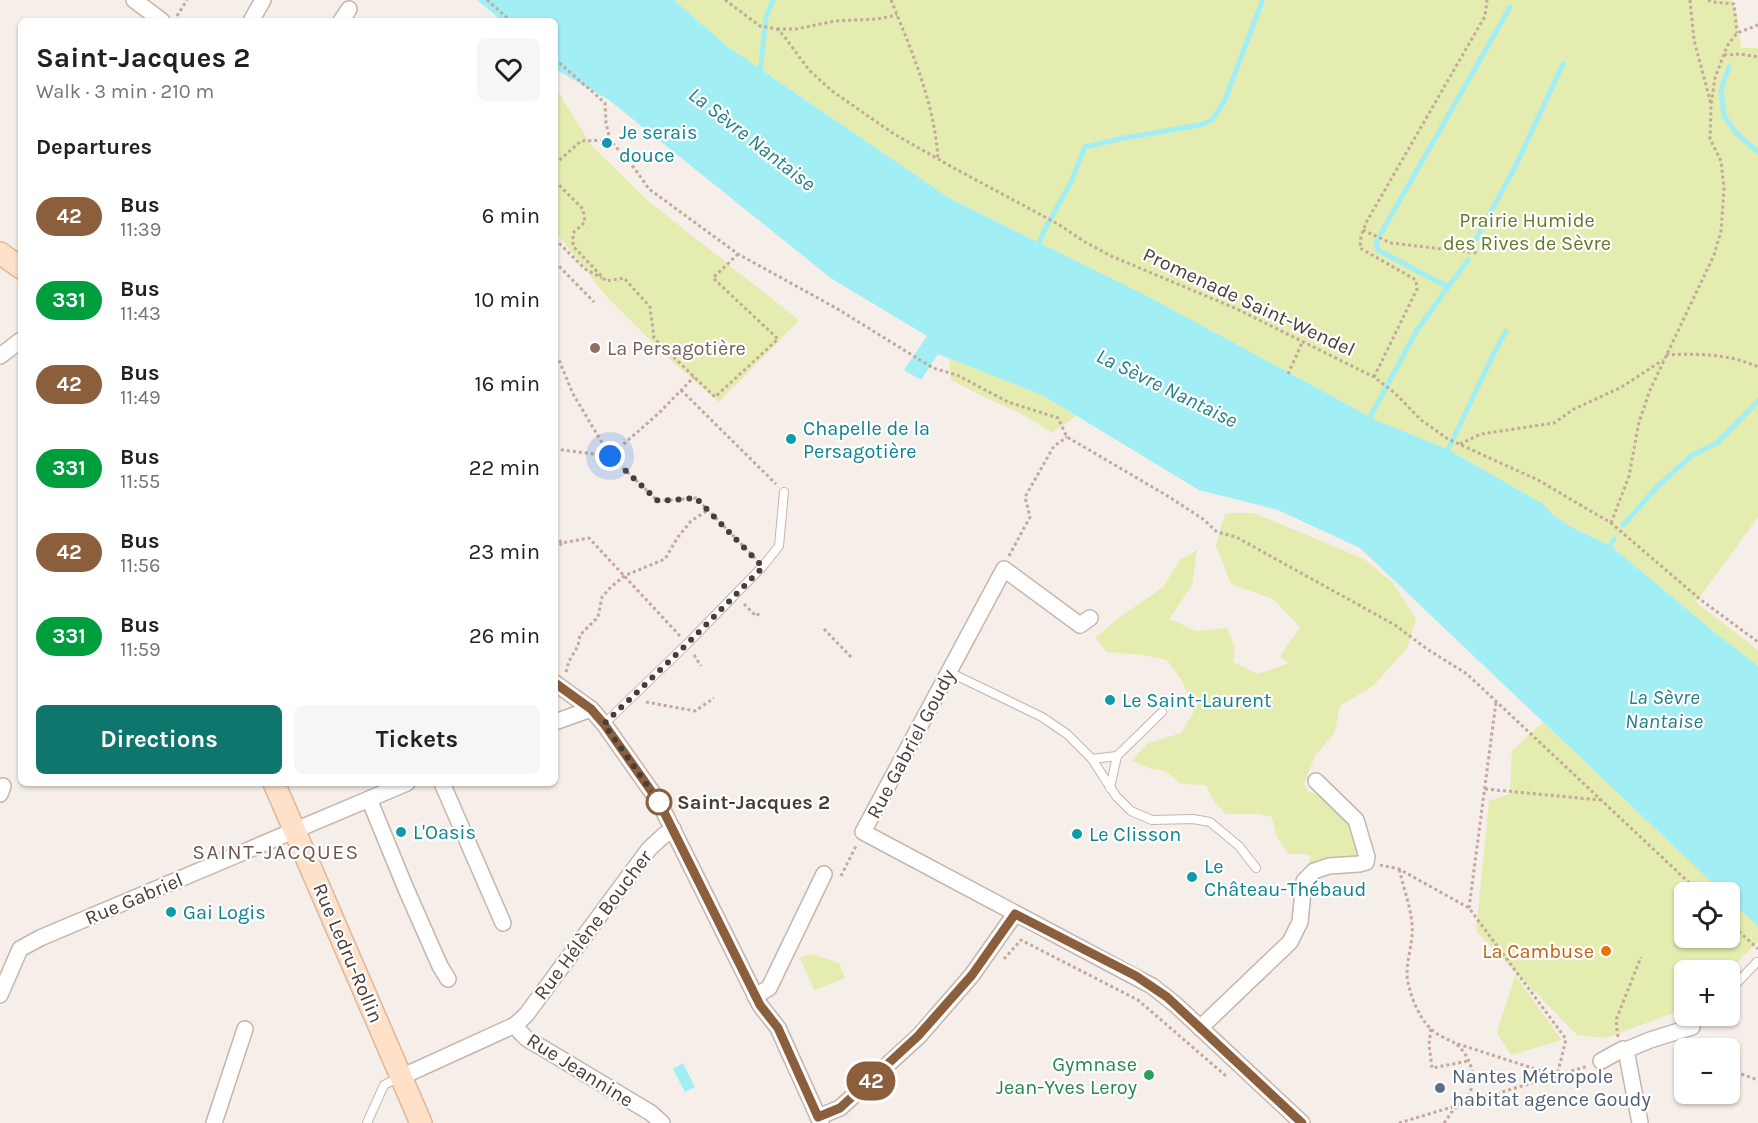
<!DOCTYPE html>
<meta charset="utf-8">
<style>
body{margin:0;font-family:Karla,sans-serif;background:#f6f6f6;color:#202124;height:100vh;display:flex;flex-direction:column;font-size:22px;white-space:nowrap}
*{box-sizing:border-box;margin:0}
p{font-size:20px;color:#757577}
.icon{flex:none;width:33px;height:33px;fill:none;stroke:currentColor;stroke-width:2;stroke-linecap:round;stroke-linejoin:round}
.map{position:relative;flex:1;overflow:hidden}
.side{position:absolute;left:18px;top:18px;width:540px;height:768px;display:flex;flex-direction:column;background:#fff;border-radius:9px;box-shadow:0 2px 4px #0004}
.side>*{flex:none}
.badge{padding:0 12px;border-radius:20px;font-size:21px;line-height:39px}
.fabs{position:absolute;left:1674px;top:882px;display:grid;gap:12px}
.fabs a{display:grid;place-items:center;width:66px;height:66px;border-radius:9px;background:#fff;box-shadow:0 2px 4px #0004;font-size:30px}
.you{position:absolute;width:30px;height:30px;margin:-15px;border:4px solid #fff;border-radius:50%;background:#1a73e8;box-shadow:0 0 0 9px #1a73e833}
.map>.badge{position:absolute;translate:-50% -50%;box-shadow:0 0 0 3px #fff}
h2{padding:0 18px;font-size:22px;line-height:54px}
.round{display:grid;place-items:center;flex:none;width:63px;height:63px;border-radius:9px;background:#f6f6f6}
.overview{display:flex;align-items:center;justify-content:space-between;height:102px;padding:0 18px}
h1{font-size:28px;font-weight:700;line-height:45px}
.primary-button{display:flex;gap:12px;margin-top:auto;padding:12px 18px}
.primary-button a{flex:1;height:69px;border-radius:9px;background:#0f766e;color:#fff;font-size:24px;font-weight:700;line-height:69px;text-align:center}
.primary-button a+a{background:#f6f6f6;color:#202124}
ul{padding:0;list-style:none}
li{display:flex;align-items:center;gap:18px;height:84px;padding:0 18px}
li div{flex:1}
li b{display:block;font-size:22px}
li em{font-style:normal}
li .badge{min-width:66px;font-weight:700;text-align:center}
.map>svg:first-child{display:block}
</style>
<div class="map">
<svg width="1758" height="1123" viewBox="0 0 1758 1123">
<rect width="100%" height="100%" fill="#f5eee9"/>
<!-- green -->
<g fill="#e4ecaf">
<polygon points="674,0 1731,0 1737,16 1741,48 1758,48 1758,517 1696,602 1758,650 1758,666 1713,631 1611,546 1571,527 1553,515 1544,505 1447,449 1378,421 1149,297 949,198 728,47"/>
<polygon points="555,87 592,146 648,201 799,320 719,402 667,357 606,296 555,231"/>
<polygon points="949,358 1042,395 1076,416 1052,433 1024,415 986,398 951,380"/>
<polygon points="1229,513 1254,513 1364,559 1393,583 1416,619 1407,648 1374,685 1340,706 1334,734 1315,756 1304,784 1308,791 1348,805 1362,858 1336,869 1308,865 1311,856 1302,854 1288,854 1277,837 1272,817 1256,814 1226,814 1214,801 1206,785 1181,784 1165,771 1152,769 1131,761 1147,744 1181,733 1194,712 1183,682 1167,660 1143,655 1107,652 1095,638 1116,620 1163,587 1180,560 1197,550 1192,585 1169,619 1196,631 1227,628 1235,648 1233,662 1258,674 1289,663 1280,656 1300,627 1273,599 1231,584 1216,546 1225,514"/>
<polygon points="1543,722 1722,892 1684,892 1684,938 1730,938 1730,900 1758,927 1758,942 1729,970 1684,970 1684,1009 1606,1038 1577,1035 1476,931 1489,801 1510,794 1512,751"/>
<polygon points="811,954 839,963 845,978 814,990 800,958"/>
<polygon points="1515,975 1562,1040 1511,1055 1497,1033"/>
</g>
<!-- water -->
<g fill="#a2eef5">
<polygon points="477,0 674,0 728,47 949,198 1149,297 1378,421 1447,449 1545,505 1553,515 1571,527 1611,546 1713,631 1758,666 1758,927 1730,900 1730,892 1722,892 1360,548 1278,510 1199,490 1042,395 938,354 921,380 904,370 927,336 832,279 609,100 555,69 555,21 502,21"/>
<polygon points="683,1063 695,1087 685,1092 673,1069"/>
</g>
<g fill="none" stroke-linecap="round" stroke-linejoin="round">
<!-- stream -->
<g stroke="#a2eef5" stroke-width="5">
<polyline points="1729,67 1721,89 1724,116 1737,134 1758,152"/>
<polyline points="760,75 766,17 773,0"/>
<polyline points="1380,235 1510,7"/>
<polyline points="1474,243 1516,165 1563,64"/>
<polyline points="1037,248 1045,229 1071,182 1085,147 1124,138 1200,125 1212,120 1224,102 1262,2"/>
<polyline points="1448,287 1468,260"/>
<polyline points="1367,423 1417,330 1448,287 1378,250 1376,243 1378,240"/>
<polyline points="1446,454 1493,355 1506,331"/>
<polyline points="1623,525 1658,486 1691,456 1717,443 1758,401"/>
<polyline points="1607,551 1614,539"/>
</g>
<!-- service casing -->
<g stroke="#c5b5ad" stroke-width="10">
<g id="service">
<polyline points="949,672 1042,717 1067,734 1092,759 1116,796 1131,811 1152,820 1193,819 1210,822 1239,846 1256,868"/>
<polyline points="604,724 687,644 763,566 779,546 784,492"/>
<polyline points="1092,759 1117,756"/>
<polyline points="1110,788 1117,756 1162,712"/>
<polyline points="1730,990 1757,962"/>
<polyline points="1692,1027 1704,1016"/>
<polyline points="367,1123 384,1085 400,1077"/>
</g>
</g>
<!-- minor casing -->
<g stroke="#c5b5ad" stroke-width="18">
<g id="minor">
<polyline points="134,0 162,21"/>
<polyline points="251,21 263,0"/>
<polyline points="341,21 349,9"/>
<polyline points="0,356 21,340"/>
<polyline points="1090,618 1080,625 1004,569 863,832 1152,986 1176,1005 1302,1123"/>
<polyline points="555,683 591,709 604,724 659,802 760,1005 778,1028 821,1123"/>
<polyline points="555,722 591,709"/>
<polyline points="442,783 503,923"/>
<polyline points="0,794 3,786"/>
<polyline points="369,799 406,889 440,966 448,979"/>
<polyline points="0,995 20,949 40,938 407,783"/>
<polyline points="755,996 769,988 824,874"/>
<polyline points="515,1025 526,1015 649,849 663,836 673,829"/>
<polyline points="1200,1028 1290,942 1300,922 1304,881 1314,871 1329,866 1359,864 1366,862 1367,857 1356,820 1316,781"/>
<polyline points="1626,1050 1640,1123"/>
<polyline points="1601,1061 1623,1049 1626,1050 1650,1040 1692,1027"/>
<path d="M401,1077l114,-52c7,11 14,16 26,22l110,66 11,10"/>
<polyline points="818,1117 840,1108 919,1036 972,975 1015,914"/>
<polyline points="214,1123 245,1029"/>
</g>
</g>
<!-- secondary casing -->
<g stroke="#deb69a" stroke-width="24">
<g id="secondary">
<polyline points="0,253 21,268"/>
<polyline points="274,783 421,1123"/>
</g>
</g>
<!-- path -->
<g stroke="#c5a89b" stroke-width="3" stroke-dasharray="3 3" stroke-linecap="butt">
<polyline points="487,0 511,21"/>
<polyline points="725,0 760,26 777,29 784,36 809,70 832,91 891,132 952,167 1058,224 1085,242 1111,256 1237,309 1374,377 1395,393 1421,420 1448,439 1538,480 1611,523 1701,600 1758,642"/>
<path d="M891,0c21,52 44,104 47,160"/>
<polyline points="1690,0 1694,40 1711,104"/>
<polyline points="1708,0 1713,2 1734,4 1737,33"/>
<polyline points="177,16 187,0"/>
<polyline points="777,29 796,29 835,21 877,19 897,15"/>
<polyline points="1724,55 1741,54 1758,57"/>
<polyline points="555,59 605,103 606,123 610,140 635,169 649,189 738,254 836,308 933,368 957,375 1008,402 1058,418 1067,437 1166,495 1203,519 1217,532 1236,537 1395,625 1427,649 1467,674 1699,892"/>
<polyline points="555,164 581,141 610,140"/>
<polyline points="555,181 583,209 585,222 573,233 573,246 606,281 624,278 650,307 654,338 715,397 778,339 713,278 738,254"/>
<polyline points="1363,230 1391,243 1477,253"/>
<polyline points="555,239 585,269 602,278"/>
<polyline points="555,262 594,302"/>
<path d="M1666,355c31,-2 64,-1 92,12"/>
<polyline points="555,356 559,360 573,394 610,456 658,501 696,498 756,559"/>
<polyline points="1288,374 1302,343"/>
<polyline points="1374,377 1417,289 1416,280 1360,248 1361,236 1367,221 1485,16 1487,0"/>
<polyline points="681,390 776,484"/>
<polyline points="1460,444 1481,434 1554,423 1574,409 1620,388 1663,360"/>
<polyline points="555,449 610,456"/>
<polyline points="610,456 659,413 694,377"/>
<polyline points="1611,523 1629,476 1639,422 1650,390 1714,255 1721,231 1724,189 1721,161 1710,139 1711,105 1715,78 1727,46 1737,33 1758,25"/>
<polyline points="555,536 562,543 589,538 680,636"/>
<polyline points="555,549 562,543"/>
<polyline points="1009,556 1030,517 1025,497 1054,446 1067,437"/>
<polyline points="744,604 756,616 760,613"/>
<polyline points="824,629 852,658"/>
<polyline points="694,655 701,666"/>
<polyline points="566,672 569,661 578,646 580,635 598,617 602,597 610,588 624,576 665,559 678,537 691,521 708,510"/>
<polyline points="646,702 695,711 714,698"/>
<polyline points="1485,789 1600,800"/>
<path d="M1380,865l19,4 70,39 97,131 -9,37 -102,-33c-8,-4 -18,-8 -24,-14 -13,-12 -23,-38 -24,-55 0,-17 7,-34 5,-51 -2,-18 -9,-37 -13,-54"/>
<polyline points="841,876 857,844"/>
<polyline points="1469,908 1496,702"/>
<polyline points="1730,923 1758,949"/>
<polyline points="1004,959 1021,940 1138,1000 1226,1076"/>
<polyline points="1431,1029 1429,1044 1432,1068 1468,1061"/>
<polyline points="1618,1037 1616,1020 1641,957"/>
<polyline points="1699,1039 1706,1048"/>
<polyline points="1730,1070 1758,1080"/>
<polyline points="1399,1123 1588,1066"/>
<path d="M1444,1123c4,-5 7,-11 12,-16 3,-3 8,-6 11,-10 12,-16 4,-41 -11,-53"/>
</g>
<!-- service -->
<use href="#service" stroke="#fff" stroke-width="8"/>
<!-- minor -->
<use href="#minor" stroke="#fff" stroke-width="15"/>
<!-- secondary -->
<use href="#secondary" stroke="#ffe1c9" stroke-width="21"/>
</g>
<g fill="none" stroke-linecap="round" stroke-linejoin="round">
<!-- line casing -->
<g stroke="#fff" stroke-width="14">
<polyline id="line" points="555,683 591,709 604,724 659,802 760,1005 778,1028 818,1117 840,1108 918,1036 972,975 1015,914 1136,976 1167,997 1302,1123"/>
</g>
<!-- line -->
<use href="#line" stroke="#8b5e3c" stroke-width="9"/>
<!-- walk -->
<polyline stroke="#4a3c36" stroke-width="6" stroke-dasharray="0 10.8" points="610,456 658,501 696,498 763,567 687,644 604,724 659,802"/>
</g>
<!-- markers -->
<g fill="#0f9aa8" stroke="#fff" stroke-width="2">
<circle cx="607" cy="143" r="6"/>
<circle cx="791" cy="439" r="6"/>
<circle cx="1110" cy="700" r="6"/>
<circle cx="401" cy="832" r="6"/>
<circle cx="1077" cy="834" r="6"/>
<circle cx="1192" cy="877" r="6"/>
<circle cx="171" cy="912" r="6"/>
</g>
<circle fill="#8d6e63" stroke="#fff" stroke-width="2" cx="595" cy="348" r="6"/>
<circle fill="#fff" stroke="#8b5e3c" stroke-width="3" cx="659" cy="802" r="12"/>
<circle fill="#e8710a" stroke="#fff" stroke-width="2" cx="1606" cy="951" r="6"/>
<circle fill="#2e9e5b" stroke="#fff" stroke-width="2" cx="1149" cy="1075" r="6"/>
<circle fill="#5c6f8a" stroke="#fff" stroke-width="2" cx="1440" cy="1088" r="6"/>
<g text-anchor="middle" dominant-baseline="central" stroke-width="4.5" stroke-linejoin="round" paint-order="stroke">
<!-- culture labels -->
<g font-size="20" fill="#0d838f" stroke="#fff" text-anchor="start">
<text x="619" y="132">Je serais<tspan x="619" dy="23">douce</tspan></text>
<text x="803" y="428">Chapelle de la<tspan x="803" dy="23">Persagotière</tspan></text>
<text x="1122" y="700">Le Saint-Laurent</text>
<text x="413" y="832">L'Oasis</text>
<text x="1089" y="834">Le Clisson</text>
<text x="1204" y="866">Le<tspan x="1204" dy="23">Château-Thébaud</tspan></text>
<text x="183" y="912">Gai Logis</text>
</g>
<!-- park labels -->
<g font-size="20" fill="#617a24" stroke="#fff">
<text x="1527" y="220">Prairie Humide<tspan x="1527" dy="23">des Rives de Sèvre</tspan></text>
</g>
<!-- street labels -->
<g font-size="20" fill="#4a3c36" stroke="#fff">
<text transform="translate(1249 302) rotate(25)">Promenade Saint-Wendel</text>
<text transform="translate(911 744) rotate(-62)">Rue Gabriel Goudy</text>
<text transform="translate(134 899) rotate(-23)">Rue Gabriel</text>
<text transform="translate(593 925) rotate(-53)">Rue Hélène Boucher</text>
<text transform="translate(348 953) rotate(67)">Rue Ledru-Rollin</text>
<text transform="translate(580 1070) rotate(32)">Rue Jeannine</text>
</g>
<!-- education labels -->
<g font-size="20" fill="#785e54" stroke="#fff" text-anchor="start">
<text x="607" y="348">La Persagotière</text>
</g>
<!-- stop labels -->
<g font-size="20" font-weight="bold" fill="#4a3c36" stroke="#fff" text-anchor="start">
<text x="677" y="802">Saint-Jacques 2</text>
</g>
<!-- food labels -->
<g font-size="20" fill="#c56008" stroke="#fff" text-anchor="end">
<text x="1594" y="951">La Cambuse</text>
</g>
<!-- leisure labels -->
<g font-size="20" fill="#27864d" stroke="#fff" text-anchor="end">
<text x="1137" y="1064">Gymnase<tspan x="1137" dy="23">Jean-Yves Leroy</tspan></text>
</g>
<!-- service labels -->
<g font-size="20" fill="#4e5e75" stroke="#fff" text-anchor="start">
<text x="1452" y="1076">Nantes Métropole<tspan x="1452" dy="23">habitat agence Goudy</tspan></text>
</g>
<!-- water labels -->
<g font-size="21" font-style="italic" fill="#20808a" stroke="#fff">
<text transform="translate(752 139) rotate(38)">La Sèvre Nantaise</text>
<text transform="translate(1167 388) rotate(26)">La Sèvre Nantaise</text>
<text x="1664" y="697">La Sèvre<tspan x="1664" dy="24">Nantaise</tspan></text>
</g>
<!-- neighbourhood labels -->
<g font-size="21" letter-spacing="1.5" fill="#6d564d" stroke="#fff">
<text x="276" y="852">SAINT-JACQUES</text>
</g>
</g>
</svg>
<div class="fabs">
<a><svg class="icon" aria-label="locate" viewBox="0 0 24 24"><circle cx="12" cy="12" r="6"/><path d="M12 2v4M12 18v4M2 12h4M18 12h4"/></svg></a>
<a>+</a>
<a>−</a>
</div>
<div class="you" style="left:610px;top:456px"></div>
<b class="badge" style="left:871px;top:1081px;background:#8b5e3c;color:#fff">42</b>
<section class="side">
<div class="overview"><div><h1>Saint-Jacques 2</h1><p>Walk · 3 min · 210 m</p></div><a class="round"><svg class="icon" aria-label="heart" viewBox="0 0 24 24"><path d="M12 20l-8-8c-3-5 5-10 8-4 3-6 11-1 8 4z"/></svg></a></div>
<h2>Departures</h2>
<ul>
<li><span class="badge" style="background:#8b5e3c;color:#fff">42</span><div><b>Bus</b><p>11:39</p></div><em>6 min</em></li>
<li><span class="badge" style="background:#009e3d;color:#fff">331</span><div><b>Bus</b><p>11:43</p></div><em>10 min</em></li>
<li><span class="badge" style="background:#8b5e3c;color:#fff">42</span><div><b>Bus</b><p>11:49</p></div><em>16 min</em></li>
<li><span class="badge" style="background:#009e3d;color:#fff">331</span><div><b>Bus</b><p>11:55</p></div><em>22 min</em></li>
<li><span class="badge" style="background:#8b5e3c;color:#fff">42</span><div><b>Bus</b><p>11:56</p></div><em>23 min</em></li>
<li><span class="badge" style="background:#009e3d;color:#fff">331</span><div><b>Bus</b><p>11:59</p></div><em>26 min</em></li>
</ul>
<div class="primary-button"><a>Directions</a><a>Tickets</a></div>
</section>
</div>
